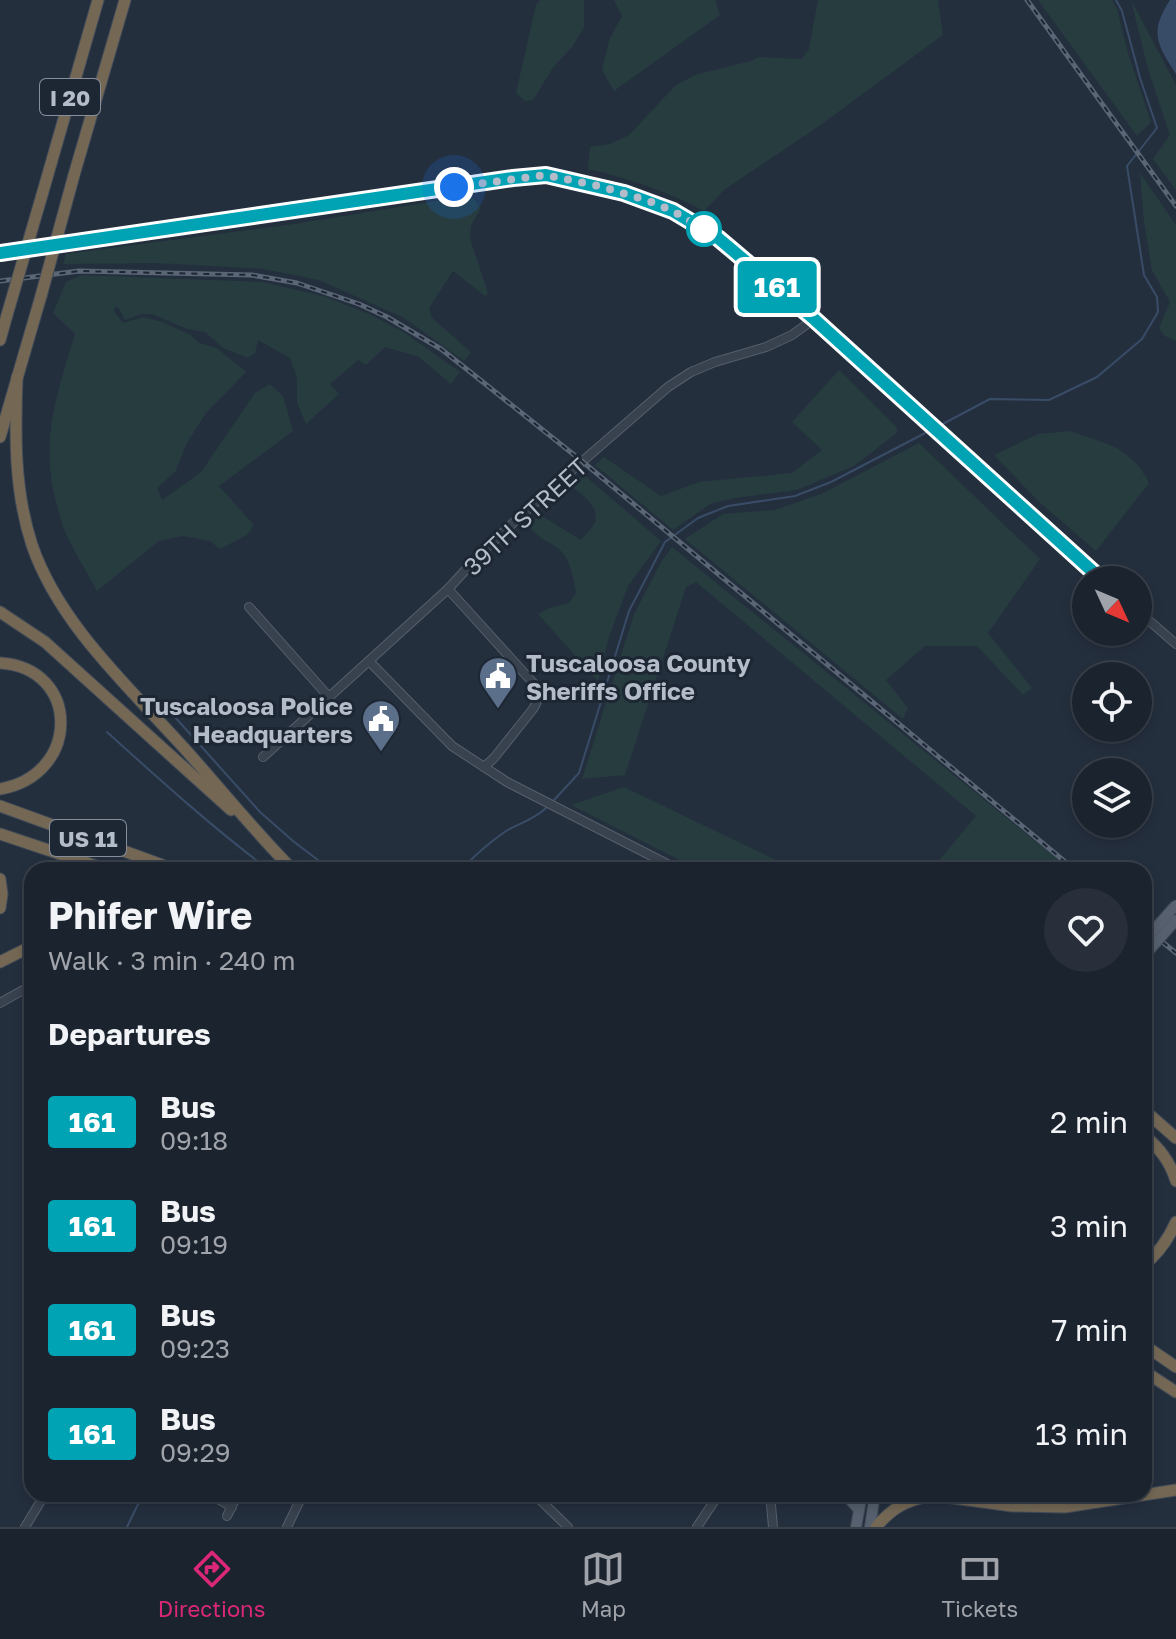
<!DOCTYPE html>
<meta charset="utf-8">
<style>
body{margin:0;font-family:"Golos Text",sans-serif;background:#282f3a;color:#f1f3f6;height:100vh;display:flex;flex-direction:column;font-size:30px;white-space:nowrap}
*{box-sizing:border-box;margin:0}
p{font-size:26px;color:#a0a4aa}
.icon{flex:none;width:44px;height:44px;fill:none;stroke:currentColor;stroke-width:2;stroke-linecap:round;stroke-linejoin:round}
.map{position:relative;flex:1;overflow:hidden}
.side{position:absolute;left:24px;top:862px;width:1128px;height:640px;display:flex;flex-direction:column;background:#1b232e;border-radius:24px;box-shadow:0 4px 12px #0003,0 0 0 2px #39404a}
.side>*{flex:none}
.badge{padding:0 16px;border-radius:6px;font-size:28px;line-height:52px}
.needle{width:52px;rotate:134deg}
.controls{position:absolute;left:1072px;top:566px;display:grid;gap:16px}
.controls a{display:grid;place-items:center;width:80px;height:80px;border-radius:50%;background:#1b232e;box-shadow:0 4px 12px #0003,0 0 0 2px #39404a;font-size:40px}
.you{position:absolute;width:40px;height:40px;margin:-20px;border:6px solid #fff;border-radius:50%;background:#1a73e8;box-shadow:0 0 0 12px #1a73e833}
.map>.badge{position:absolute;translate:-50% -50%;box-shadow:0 0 0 4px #fff}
h2{padding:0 24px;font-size:30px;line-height:72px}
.round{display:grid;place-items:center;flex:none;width:84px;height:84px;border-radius:42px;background:#282f3a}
.summary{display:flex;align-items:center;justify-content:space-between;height:136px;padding:0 24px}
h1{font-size:38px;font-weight:700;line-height:60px}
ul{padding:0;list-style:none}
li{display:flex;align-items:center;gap:24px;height:104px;padding:0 24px}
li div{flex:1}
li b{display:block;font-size:30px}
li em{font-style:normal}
li .badge{min-width:88px;font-weight:700;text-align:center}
.tab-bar{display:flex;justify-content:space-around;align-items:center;height:112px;border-top:2px solid #39404a;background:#1b232e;font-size:22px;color:#a0a4aa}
.tab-bar a{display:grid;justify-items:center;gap:4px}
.tab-bar .on{color:#db2777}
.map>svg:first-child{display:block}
</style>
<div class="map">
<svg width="1176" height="1527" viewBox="0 0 1176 1527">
<rect width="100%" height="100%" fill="#242f3e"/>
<!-- green -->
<g fill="#263c3f">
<polygon points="540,0 584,0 584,27 572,47 554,66 533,100 525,101 516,93 536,5"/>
<polygon points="614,0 715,0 720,15 614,91 602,70 610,38 622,16"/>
<path d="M818,0h120l5,35 -124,91 -95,64 -20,21c-38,-20 -74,-32 -116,-42l2,-22 20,-3 19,-9 47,-50 19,-10 56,-14 7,-4 44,2 7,-10z"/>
<polygon points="1038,0 1112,0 1117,9 1127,50 1151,122 1137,136"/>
<polygon points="1131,0 1176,85 1176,190 1153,159 1170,135 1148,69"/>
<polygon points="1140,173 1176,225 1176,341 1165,336 1159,328 1170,302 1152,270 1144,221"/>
<polygon points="473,198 481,208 471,226 470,239 488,293 485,296 453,271 429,308 432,318 471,352 464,361 404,318 319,280 263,269 157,263 63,264 66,254 294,224 442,200"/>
<path d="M82,275l181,7 63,15 43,17 36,19 55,39 -9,12 -32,-27 -34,-10 -19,18 -8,-5 -28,24 9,10 -33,30 -9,-21v-25l-7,-20 -32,-18 -3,13 -7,5 -25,-10 -18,-16 -18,-3 -35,-15h-10l-17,6 -7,-13 -4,1v3l9,12 20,-6 19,5 29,13 8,8 18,5 29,24 -40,41 -19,30 -12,29 -18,16 5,12 39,-28 54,-79 15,-9 13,12 10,35 -74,55 35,39 -7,10 -27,14 -10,-8 -27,-5 -24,5 -62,50c-11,-21 -26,-43 -34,-65 -26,-75 -10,-120 12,-192l-22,-21 13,-31z"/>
<polygon points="839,370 896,427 898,432 854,466 797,490 735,498 710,504 673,530 595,465 604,457 661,496 699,482 792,473 822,450 792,422"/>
<path d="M1070,431c34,12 62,16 79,52l-53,68 -58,-50 -44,-46 44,-21z"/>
<polygon points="919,443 1040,559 988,633 1032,688 1023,695 977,646 925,646 886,680 908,708 903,719 685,539 723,514 775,510 823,493"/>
<path d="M584,475l77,66 -33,45 -19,51 -11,44 -60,-67 11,-6 20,-5 7,-10c-3,-15 -5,-32 -16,-43 -10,-9 -25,-12 -30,-24l8,-10h4l39,24c4,-5 11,-11 13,-16 8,-17 -13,-30 -24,-39z"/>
<polygon points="672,547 1071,870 931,870 976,816 696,582 686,587 625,775 582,779 634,614 661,562"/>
<polygon points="624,787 797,870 699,870 571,805"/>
</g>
<!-- water -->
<path fill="#394c67" d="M1170,0h6v74c-19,-30 -27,-42 -6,-74z"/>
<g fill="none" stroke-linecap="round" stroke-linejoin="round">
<!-- stream -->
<g stroke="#394c67" stroke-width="2">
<polyline points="937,427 990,399 1049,400 1097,377 1142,339 1158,312 1157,297 1144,275 1127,166 1157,128 1140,78 1122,11 1116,0"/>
<polyline points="174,716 260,812 293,841 331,870"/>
<path d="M107,732c53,48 105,95 162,138"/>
<polyline points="554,800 579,773 629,611 665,542 698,518 728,506 795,496 831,482 931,430"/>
<path d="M461,870c13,-14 29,-28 45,-39 14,-8 29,-12 40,-23"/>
<polyline points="127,1527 143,1494"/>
</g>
<!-- minor casing -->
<g stroke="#565f6c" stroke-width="10">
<g id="minor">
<polyline points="0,253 513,178 546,175 624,193 673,211 718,238 814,319 1102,580"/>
<path d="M448,589l88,97c4,9 2,15 -3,23l-39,49 -10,9"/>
<polyline points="249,607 329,697"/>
<polyline points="1138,611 1176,644"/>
<polyline points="369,661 452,746 507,782 679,870"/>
<polyline points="263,757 448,589 483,551 539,499 668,387 691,372 715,362 766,347 792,335 814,319"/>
<polyline points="0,1003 32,985"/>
<polyline points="209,1494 232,1507"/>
<polyline points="534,1494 568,1527"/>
<polyline points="770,1494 773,1527"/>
<polyline points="227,1516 238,1494"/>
<polyline points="25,1527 45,1494"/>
<polyline points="287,1527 303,1494"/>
<polyline points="697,1527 719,1494"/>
</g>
</g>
<!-- major casing -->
<g stroke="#414a57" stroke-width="12">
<g id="major">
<polyline points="845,1494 859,1510"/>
<polyline points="856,1527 862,1494"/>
<polyline points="870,1527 875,1494"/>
</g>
</g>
<!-- highway casing -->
<g stroke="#434c59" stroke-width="13">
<g id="highway">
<polyline points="74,175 125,0"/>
<polyline points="42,195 98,0"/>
<polyline points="0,340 7,315"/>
<path d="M17,377c-2,58 -3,113 15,168 27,79 97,142 152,203 37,41 70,83 109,122"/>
<polyline points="0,437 41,296"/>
<polyline points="0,612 45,642 231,810"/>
<path d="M0,663c81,5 81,112 0,126"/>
<polyline points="0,806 176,870"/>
<polyline points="0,834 108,870"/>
<polyline points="0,879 2,894 0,908"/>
<polyline points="0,962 32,946"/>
<polyline points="1144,1110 1176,1138"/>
<path d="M1144,1135c15,13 26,26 32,46"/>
<path d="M1144,1265c15,-12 24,-25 32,-43"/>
<polyline points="1144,1345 1176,1367"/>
<polyline points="1144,1371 1176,1392"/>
<polyline points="924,1494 1012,1506 1065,1507 1176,1490"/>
<path d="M876,1527c15,-18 30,-27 53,-31"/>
</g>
</g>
<!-- minor -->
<use href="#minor" stroke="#38414e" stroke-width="8"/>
<!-- major -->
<use href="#major" stroke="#56606e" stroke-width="10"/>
<!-- highway -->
<use href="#highway" stroke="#746855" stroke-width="11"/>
<!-- rail casing -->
<g stroke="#5a6575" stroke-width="5">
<g id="rail">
<polyline points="1027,0 1176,206"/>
<polyline points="0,281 79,271 252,275 297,283 359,304 387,317 441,349 469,371 583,462 1075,870"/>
<polyline points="1144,927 1176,953"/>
</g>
</g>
<!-- rail -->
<use href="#rail" stroke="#1d2633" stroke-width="2" stroke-dasharray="6" stroke-linecap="butt"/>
<!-- major-bridge casing -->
<g stroke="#414a57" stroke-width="12" stroke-linecap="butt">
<g id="major-bridge">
<polyline points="1144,941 1176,905"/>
<polyline points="1144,956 1176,920"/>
</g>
</g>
<!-- highway-bridge casing -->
<g stroke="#434c59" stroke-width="13" stroke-linecap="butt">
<g id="highway-bridge">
<polyline points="41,296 74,175"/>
<polyline points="7,315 42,195"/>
</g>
</g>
<!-- major-bridge -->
<use href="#major-bridge" stroke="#56606e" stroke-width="10"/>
<!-- highway-bridge -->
<use href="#highway-bridge" stroke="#746855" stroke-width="11"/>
</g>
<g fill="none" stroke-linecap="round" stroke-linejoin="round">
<!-- line casing -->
<g stroke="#fff" stroke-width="18">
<polyline id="line" points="0,253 513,178 546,175 624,193 673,211 718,238 814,319 1102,580"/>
</g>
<!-- line -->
<use href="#line" stroke="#00a3b4" stroke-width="12"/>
<!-- walk -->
<polyline stroke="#b4bcc9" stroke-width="8" stroke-dasharray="0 14.4" points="454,187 546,175 599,186 649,201 673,211 704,229"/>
</g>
<!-- icons -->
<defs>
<g id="civic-pin" transform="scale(2)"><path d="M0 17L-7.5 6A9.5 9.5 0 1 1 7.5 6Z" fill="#5c6f8a" stroke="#1d2633"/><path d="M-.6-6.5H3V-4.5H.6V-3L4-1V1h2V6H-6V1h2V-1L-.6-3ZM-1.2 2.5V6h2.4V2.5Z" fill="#fff"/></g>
</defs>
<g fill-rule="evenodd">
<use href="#civic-pin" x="498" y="676"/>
<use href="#civic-pin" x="381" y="719"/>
</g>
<!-- markers -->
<circle fill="#fff" stroke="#00a3b4" stroke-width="4" cx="704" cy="229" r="16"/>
<g text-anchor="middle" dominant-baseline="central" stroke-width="6" stroke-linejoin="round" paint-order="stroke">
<!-- shield labels -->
<g fill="#1d2633" stroke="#878f9c" stroke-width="2">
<rect x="40" y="79" width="60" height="36" rx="6"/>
<rect x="50" y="820" width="76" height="36" rx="6"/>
</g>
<g font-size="22" font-weight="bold" fill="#b4bcc9">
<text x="70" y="97">I 20</text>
<text x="88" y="838">US 11</text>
</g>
<!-- street labels -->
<g font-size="24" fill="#b4bcc9" stroke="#1d2633">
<text transform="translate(525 516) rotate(-43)">39TH STREET</text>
</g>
<!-- poi labels -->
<g font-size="24" font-weight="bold" fill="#b4bcc9" stroke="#1d2633" text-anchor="start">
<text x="526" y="662">Tuscaloosa County<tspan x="526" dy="28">Sheriffs Office</tspan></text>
<text x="353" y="705" text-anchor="end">Tuscaloosa Police<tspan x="353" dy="28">Headquarters</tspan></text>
</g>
</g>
</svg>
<div class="controls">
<a><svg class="needle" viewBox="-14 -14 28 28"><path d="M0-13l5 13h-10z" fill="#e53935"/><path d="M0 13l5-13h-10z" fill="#a0a4aa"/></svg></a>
<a><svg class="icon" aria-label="locate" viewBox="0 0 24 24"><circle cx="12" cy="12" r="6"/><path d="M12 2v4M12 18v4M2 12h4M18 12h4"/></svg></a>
<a><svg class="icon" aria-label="layers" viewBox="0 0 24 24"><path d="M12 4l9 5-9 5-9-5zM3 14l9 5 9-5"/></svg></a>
</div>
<div class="you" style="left:454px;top:187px"></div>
<b class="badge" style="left:777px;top:287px;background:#00a3b4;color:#fff">161</b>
<section class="side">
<div class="summary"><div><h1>Phifer Wire</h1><p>Walk · 3 min · 240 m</p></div><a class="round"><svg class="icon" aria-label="heart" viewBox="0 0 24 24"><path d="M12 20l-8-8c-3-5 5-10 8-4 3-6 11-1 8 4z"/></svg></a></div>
<h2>Departures</h2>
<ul>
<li><span class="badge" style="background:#00a3b4;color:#fff">161</span><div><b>Bus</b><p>09:18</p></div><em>2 min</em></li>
<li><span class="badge" style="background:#00a3b4;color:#fff">161</span><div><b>Bus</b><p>09:19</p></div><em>3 min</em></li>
<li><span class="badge" style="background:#00a3b4;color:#fff">161</span><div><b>Bus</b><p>09:23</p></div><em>7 min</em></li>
<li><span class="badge" style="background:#00a3b4;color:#fff">161</span><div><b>Bus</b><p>09:29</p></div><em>13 min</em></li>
</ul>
</section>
</div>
<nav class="tab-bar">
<a class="on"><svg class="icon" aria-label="directions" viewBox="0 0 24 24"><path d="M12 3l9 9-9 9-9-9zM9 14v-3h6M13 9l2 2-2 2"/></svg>Directions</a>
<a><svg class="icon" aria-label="map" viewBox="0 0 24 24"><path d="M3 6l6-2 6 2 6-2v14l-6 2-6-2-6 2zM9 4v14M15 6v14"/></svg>Map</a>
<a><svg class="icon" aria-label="tickets" viewBox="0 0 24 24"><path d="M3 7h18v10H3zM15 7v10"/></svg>Tickets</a>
</nav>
